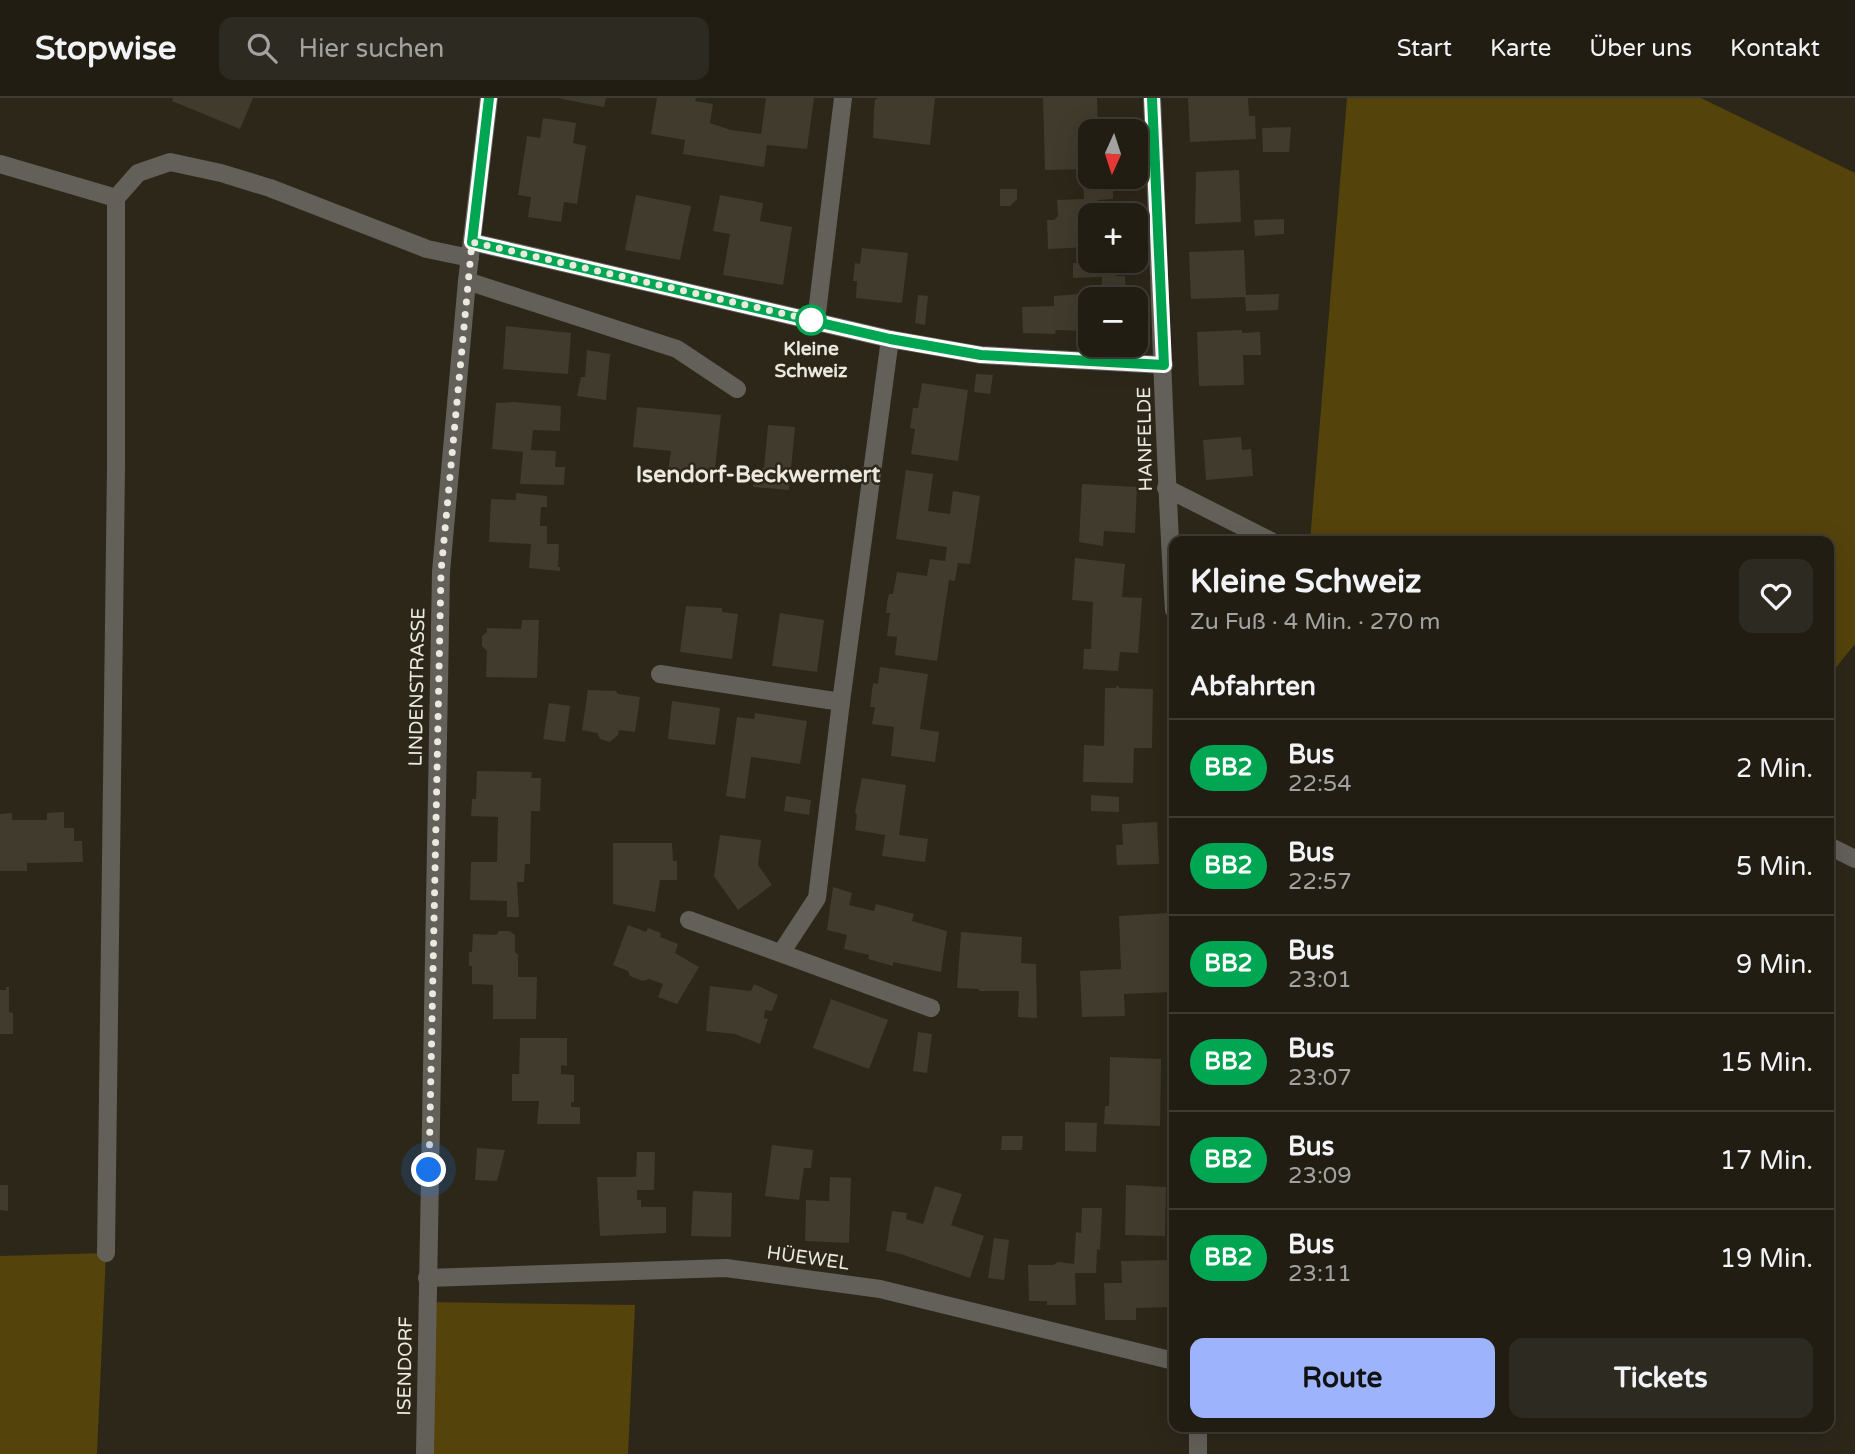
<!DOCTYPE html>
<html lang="de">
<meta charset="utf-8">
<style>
body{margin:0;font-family:"Varela Round",sans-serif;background:#2d2a21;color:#f1f3f6;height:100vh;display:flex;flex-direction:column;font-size:26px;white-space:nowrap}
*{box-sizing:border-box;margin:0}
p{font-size:23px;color:#a2a2a0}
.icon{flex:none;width:38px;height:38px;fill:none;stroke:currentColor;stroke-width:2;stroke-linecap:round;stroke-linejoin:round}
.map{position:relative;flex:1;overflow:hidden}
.details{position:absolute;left:1169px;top:438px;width:665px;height:896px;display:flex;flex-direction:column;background:#211d13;border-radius:14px;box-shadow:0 7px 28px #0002,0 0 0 2px #3e3b33}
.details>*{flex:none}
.badge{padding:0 14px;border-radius:23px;font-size:24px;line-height:46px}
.needle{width:46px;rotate:183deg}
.fabs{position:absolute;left:1078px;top:21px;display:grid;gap:14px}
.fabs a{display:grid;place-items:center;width:70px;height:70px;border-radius:14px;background:#211d13;box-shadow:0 7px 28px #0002,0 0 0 2px #3e3b33;font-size:35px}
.you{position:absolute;width:35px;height:35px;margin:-18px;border:5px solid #fff;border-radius:50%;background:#1a73e8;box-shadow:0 0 0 10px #1a73e833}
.map>.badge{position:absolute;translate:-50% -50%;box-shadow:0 0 0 4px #fff}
h2{padding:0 21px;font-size:26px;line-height:63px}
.round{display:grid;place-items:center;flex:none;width:74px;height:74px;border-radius:14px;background:#2d2a21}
.headline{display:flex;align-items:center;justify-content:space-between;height:119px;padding:0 21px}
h1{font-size:33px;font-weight:700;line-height:52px}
.button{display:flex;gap:14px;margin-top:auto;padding:14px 21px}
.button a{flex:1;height:80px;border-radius:14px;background:#9db4fd;color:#111;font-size:28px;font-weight:700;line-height:80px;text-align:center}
.button a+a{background:#2d2a21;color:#f1f3f6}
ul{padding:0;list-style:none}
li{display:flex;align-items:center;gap:21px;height:98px;padding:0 21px;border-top:2px solid #3e3b33}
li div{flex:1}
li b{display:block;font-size:26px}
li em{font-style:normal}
li .badge{min-width:77px;font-weight:700;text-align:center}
header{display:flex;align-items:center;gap:42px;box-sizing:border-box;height:98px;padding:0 35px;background:#211d13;border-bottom:2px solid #3e3b33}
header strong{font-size:33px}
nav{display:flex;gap:38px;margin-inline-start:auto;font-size:24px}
.search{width:490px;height:63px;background:#2d2a21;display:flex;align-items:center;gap:18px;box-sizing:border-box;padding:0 24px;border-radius:14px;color:#a2a2a0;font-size:26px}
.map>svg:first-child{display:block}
</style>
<header>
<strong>Stopwise</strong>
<div class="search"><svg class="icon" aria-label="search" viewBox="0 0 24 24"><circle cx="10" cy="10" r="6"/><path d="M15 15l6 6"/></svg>Hier suchen</div>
<nav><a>Start</a><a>Karte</a><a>Über uns</a><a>Kontakt</a></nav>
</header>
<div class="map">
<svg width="1855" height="1356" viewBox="0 0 1855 1356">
<rect width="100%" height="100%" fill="#2c2719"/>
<!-- green -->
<g fill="#54430b">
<polygon points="1347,0 1701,0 1855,75 1855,546 1829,578 1829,443 1310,443"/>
<polygon points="106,1155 97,1356 0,1356 0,1158"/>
<polygon points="427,1204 635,1207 628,1356 425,1356"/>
</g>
<!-- building -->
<g fill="#403b2c">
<polygon points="173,0 253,0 240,31 172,3"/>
<polygon points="557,0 606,0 604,9"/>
<polygon points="657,0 696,0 695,3 713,6 710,25 731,32 761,36 766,0 814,0 807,51 767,47 764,69 683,56 685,42 651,36"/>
<polygon points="878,0 935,0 930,47 873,40 874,11 875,2"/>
<polygon points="1043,0 1097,0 1098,33 1090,33 1090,71 1045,72"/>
<polygon points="1188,0 1248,0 1249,18 1255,18 1256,41 1190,44"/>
<polygon points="543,20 576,25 573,45 586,48 577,106 564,104 561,124 528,119 531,99 518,97 527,38 540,40"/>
<polygon points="1291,29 1289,54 1263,54 1262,30"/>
<polygon points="1239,72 1241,124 1195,126 1196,74"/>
<polygon points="1113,83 1113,101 1098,102 1101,117 1090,117 1090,149 1048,151 1047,122 1054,122 1058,118 1057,102 1084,101 1083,84"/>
<polygon points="1000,91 1017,91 1017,101 1010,108 1000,108"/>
<polygon points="636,97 691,108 680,162 625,152"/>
<polygon points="720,97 763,105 760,123 792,129 783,187 723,177 730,136 713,133"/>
<polygon points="1284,121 1284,136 1255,138 1254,122"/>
<polygon points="862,150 908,155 902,205 856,200 857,183 853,183 855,165 860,166"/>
<polygon points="1244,152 1246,197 1279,196 1278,212 1246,213 1245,199 1191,201 1189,154"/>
<polygon points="1115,163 1116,178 1125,178 1126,201 1090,201 1090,233 1056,232 1055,236 1023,235 1022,209 1054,208 1054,198 1102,194 1102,179 1073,180 1073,165"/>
<polygon points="918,197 928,198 925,227 915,225"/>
<polygon points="506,228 571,235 568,276 503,271"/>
<polygon points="1242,232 1242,235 1260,234 1261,257 1243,257 1244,287 1199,288 1197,234"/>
<polygon points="587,252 610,256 606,302 577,298 581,279 585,279"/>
<polygon points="976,276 993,277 990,296 974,294"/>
<polygon points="922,285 968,292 958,363 911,356 915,331 910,330 913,310 918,310"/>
<polygon points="513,304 561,308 560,333 533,332 531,352 556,353 555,369 565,369 564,387 520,386 523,354 492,351 496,305"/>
<polygon points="637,309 721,317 714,379 668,373 671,353 633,349"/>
<polygon points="768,327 795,329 789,392 753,389 754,370 764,370"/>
<polygon points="1241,339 1242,352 1251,351 1253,378 1206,382 1203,342"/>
<polygon points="906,372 933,376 928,413 950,416 953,393 980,398 970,466 958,465 955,483 949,482 937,563 895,557 897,539 887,538 890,515 886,515 887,505 889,496 893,496 897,474 927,478 930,461 945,463 947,449 896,441"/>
<polygon points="1082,386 1137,389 1135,435 1104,433 1103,448 1079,444"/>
<polygon points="516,395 547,398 547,409 541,409 540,428 547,428 547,446 559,446 558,469 560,469 560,473 529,470 531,446 489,444 491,401 516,402"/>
<polygon points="1075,460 1125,466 1122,499 1142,500 1138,555 1120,554 1118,573 1083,571 1084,551 1091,551 1093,504 1072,502"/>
<polygon points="686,508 722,510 722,514 738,516 732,561 680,554"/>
<polygon points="780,515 824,522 817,574 772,568"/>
<polygon points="522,522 539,522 537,580 486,579 487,553 482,548 482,538 487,534 487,530 521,531"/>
<polygon points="880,569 928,576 920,631 939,634 935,664 891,658 894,629 872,626 875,609 870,609 873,585 878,586"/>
<polygon points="1116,588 1119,588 1119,590 1153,591 1152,650 1134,650 1133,685 1083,684 1084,647 1104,648 1105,590 1116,590"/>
<polygon points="588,592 616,593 618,596 640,599 635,634 619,632 618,637 610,644 600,641 597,635 582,632"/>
<polygon points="672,603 720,610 715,647 668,641"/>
<polygon points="549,605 570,608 565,644 543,641"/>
<polygon points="755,615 807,623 800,666 751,659 745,701 726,698 737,619 754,621"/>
<polygon points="477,673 532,674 531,680 541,680 540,713 531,713 530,766 525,766 524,784 517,784 519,819 507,819 507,803 470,802 471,764 497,764 498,719 471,718 472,701 476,701"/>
<polygon points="862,680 906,687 899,737 928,741 925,764 882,758 885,737 855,732 857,717 855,714"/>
<polygon points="1091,697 1119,699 1119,714 1091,713"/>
<polygon points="786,698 811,702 809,717 784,713"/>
<polygon points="64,714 64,730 74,730 74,743 82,743 83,764 27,765 27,773 0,773 0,716 12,715 12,722 47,722 47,715"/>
<polygon points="1157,724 1159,766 1117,767 1116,747 1123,747 1122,726"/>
<polygon points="720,737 761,742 758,767 772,787 738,812 714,778"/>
<polygon points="613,745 672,745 673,763 677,763 677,782 660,782 655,814 613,806"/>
<polygon points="833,789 852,795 849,807 874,813 876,806 914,816 912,823 947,833 941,874 893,864 893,868 868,861 869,857 844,851 847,837 827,832"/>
<polygon points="1168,815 1171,894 1124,896 1125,918 1082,919 1080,873 1121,871 1119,818"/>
<polygon points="628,827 646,834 648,830 661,835 660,839 678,846 675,855 699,869 677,906 658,899 663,886 649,881 643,883 630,878 628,873 613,867"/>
<polygon points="499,833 509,833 515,837 515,854 518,857 518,879 537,879 536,921 493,921 493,887 472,886 472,868 469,868 469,854 472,854 473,836 496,837"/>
<polygon points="961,834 1022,839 1021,865 1036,866 1037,920 1018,919 1019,893 979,893 979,891 957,890"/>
<polygon points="754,886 778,897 772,913 765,912 764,920 768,921 760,946 735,936 706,933 710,888 751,893"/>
<polygon points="6,889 9,889 9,914 13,915 13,936 0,936 0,892 6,892"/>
<polygon points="831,901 888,922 869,971 813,950"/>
<polygon points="918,934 932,936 927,975 913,973"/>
<polygon points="520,940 567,940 567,968 561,967 561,976 574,977 574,1004 571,1004 571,1009 580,1009 580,1026 537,1026 539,1003 512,1003 512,976 519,976"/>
<polygon points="1110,959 1161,961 1160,1028 1104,1026 1105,1008 1109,1008"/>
<polygon points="1065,1024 1097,1025 1096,1054 1065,1053"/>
<polygon points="1002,1038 1023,1038 1022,1052 1001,1052"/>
<polygon points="772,1047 813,1052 811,1070 804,1070 799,1102 765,1098"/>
<polygon points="477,1050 505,1052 497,1083 475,1082"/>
<polygon points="637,1054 655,1054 654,1092 637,1092 637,1102 641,1102 641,1109 666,1109 666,1135 600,1138 597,1079 636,1079"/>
<polygon points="830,1079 851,1080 849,1145 805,1143 806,1102 829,1103"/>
<polygon points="0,1087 8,1087 8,1113 0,1112"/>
<polygon points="1126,1087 1166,1089 1165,1138 1125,1137"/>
<polygon points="935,1088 962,1096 951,1127 984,1138 970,1180 901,1156 886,1153 892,1113 907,1115 906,1121 923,1126"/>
<polygon points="693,1093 732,1095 731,1139 691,1138"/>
<polygon points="1082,1110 1102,1110 1100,1152 1097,1151 1096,1175 1075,1175 1076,1207 1047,1207 1047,1203 1029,1203 1028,1167 1053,1167 1058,1164 1074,1166 1076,1134 1081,1135"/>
<polygon points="994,1140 1009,1142 1004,1182 988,1180"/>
<polygon points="1172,1162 1173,1209 1136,1210 1136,1222 1105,1222 1104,1185 1122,1185 1121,1163"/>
</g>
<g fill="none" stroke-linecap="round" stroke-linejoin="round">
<!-- minor -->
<g stroke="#636059" stroke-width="18">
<path d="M1152,0c8,171 11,342 22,512"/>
<polyline points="0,66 116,100 138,75 170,64 221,75 270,90 427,151 470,160"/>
<polyline points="472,144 890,241 981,257 1164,267"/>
<polyline points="467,183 677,251 737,291"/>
<polyline points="816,223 843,0"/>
<polyline points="1166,390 1271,443"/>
<polyline points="660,576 841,604"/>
<polyline points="1829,748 1855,761"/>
<polyline points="689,822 931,910"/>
<polyline points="781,855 817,800 841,604 890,241"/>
<polyline points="106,1155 116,369 116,100"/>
<polyline points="427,1180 726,1170 880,1191 1174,1263"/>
<polyline points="425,1356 441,474 467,183 489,0"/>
<polyline points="1198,1356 1198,1328"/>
</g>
</g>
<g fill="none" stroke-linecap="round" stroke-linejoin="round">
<!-- line casing -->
<g stroke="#fff" stroke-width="16">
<polyline id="line" points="489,0 472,144 890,241 981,257 1164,267 1152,0"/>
</g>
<!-- line -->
<use href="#line" stroke="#00a651" stroke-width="10"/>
<!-- walk -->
<polyline stroke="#ebe8df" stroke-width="7" stroke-dasharray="0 12.6" points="429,1072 441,474 472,144 811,222"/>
</g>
<!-- markers -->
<circle fill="#fff" stroke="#00a651" stroke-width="3.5" cx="811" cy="222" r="14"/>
<g text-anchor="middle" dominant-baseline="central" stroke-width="5" stroke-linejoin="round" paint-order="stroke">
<!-- stop labels -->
<g font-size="19" font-weight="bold" fill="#ebe8df" stroke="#2c2719">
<text x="811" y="251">Kleine<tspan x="811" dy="22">Schweiz</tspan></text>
</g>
<!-- street labels -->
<g font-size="19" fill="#ebe8df" stroke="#2c2719">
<text transform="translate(1145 341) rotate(-91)">HANFELDE</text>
<text transform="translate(417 589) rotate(-89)">LINDENSTRASSE</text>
<text transform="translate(808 1160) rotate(8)">HÜEWEL</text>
<text transform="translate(405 1268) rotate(-89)">ISENDORF</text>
</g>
<!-- quarter labels -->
<g font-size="23" font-weight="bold" fill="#ebe8df" stroke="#2c2719">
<text x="758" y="377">Isendorf-Beckwermert</text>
</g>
</g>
</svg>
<div class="fabs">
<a><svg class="needle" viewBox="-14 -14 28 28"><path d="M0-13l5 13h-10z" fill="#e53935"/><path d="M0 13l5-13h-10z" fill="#a2a2a0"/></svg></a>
<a>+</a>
<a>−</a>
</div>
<div class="you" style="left:429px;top:1072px"></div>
<section class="details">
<div class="headline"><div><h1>Kleine Schweiz</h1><p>Zu Fuß · 4 Min. · 270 m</p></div><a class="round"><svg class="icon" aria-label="heart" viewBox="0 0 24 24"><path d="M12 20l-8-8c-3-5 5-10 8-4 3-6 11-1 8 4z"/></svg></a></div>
<h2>Abfahrten</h2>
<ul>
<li><span class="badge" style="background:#00a651;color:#fff">BB2</span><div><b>Bus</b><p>22:54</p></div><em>2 Min.</em></li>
<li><span class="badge" style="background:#00a651;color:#fff">BB2</span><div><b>Bus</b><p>22:57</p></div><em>5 Min.</em></li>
<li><span class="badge" style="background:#00a651;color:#fff">BB2</span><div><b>Bus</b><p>23:01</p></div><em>9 Min.</em></li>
<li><span class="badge" style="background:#00a651;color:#fff">BB2</span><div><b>Bus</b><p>23:07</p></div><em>15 Min.</em></li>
<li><span class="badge" style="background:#00a651;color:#fff">BB2</span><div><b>Bus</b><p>23:09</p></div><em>17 Min.</em></li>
<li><span class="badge" style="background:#00a651;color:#fff">BB2</span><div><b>Bus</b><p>23:11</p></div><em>19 Min.</em></li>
</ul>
<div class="button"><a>Route</a><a>Tickets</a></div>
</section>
</div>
